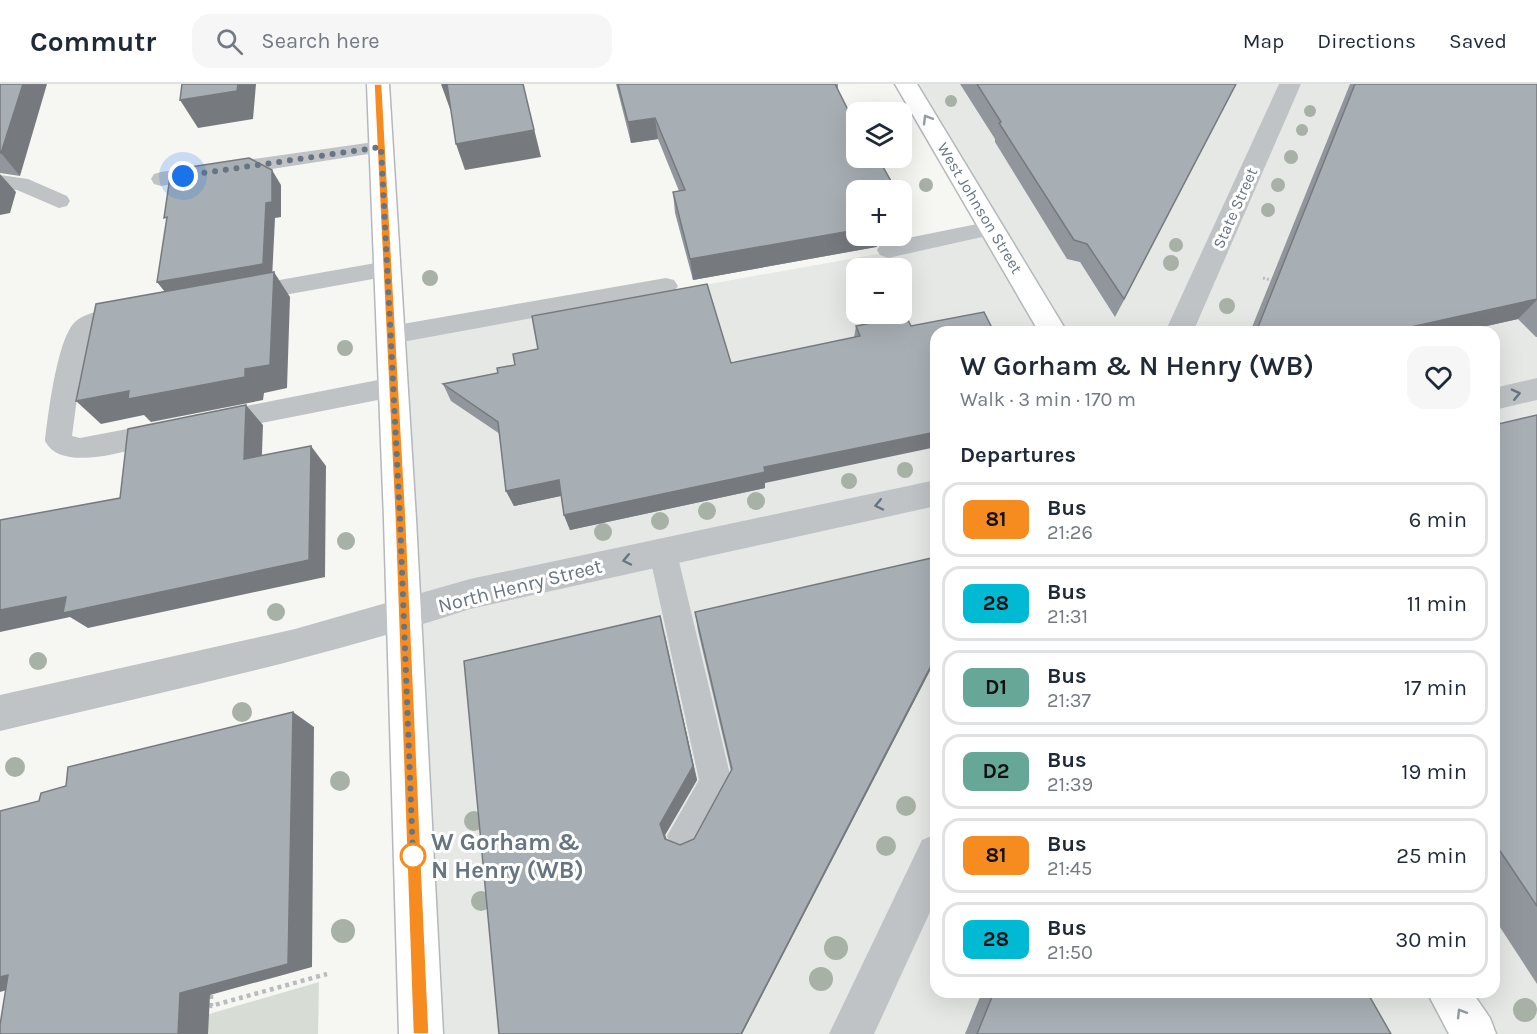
<!DOCTYPE html>
<meta charset="utf-8">
<style>
body{margin:0;font-family:Karla,sans-serif;background:#f6f6f7;color:#1f2937;height:100vh;display:flex;flex-direction:column;font-size:22px;white-space:nowrap}
*{box-sizing:border-box;margin:0}
p{font-size:20px;color:#747a83}
.icon{flex:none;width:33px;height:33px;fill:none;stroke:currentColor;stroke-width:2;stroke-linecap:round;stroke-linejoin:round}
.map{position:relative;flex:1;overflow:hidden}
.details{position:absolute;left:930px;top:242px;width:570px;height:672px;display:flex;flex-direction:column;background:#fff;border-radius:18px;box-shadow:0 6px 24px #0002}
.details>*{flex:none}
.badge{padding:0 12px;border-radius:9px;font-size:21px;line-height:39px}
.controls{position:absolute;left:846px;top:18px;display:grid;gap:12px}
.controls a{display:grid;place-items:center;width:66px;height:66px;border-radius:12px;background:#fff;box-shadow:0 6px 24px #0002;font-size:30px}
.you{position:absolute;width:30px;height:30px;margin:-15px;border:4px solid #fff;border-radius:50%;background:#1a73e8;box-shadow:0 0 0 9px #1a73e833}
.map>.badge{position:absolute;translate:-50% -50%;box-shadow:0 0 0 3px #fff}
h2{padding:0 30px;font-size:22px;line-height:54px}
.round{display:grid;place-items:center;flex:none;width:63px;height:63px;border-radius:18px;background:#f6f6f7}
.overview{display:flex;align-items:center;justify-content:space-between;height:102px;padding:0 30px}
h1{font-size:28px;font-weight:600;line-height:45px}
ul{padding:0;list-style:none}
li{display:flex;align-items:center;gap:18px;height:75px;margin:0 12px 9px;padding:0 18px;border:3px solid #e0e1e3;border-radius:18px}
li div{flex:1}
li b{display:block;font-size:22px}
li em{font-style:normal}
li .badge{min-width:66px;font-weight:700;text-align:center}
header{display:flex;align-items:center;gap:36px;box-sizing:border-box;height:84px;padding:0 30px;background:#fff;border-bottom:2px solid #e0e1e3}
header strong{font-size:28px}
nav{display:flex;gap:33px;margin-inline-start:auto;font-size:21px}
.search{width:420px;height:54px;background:#f6f6f7;display:flex;align-items:center;gap:15px;box-sizing:border-box;padding:0 21px;border-radius:18px;color:#747a83;font-size:22px}
.map>svg:first-child{display:block}
</style>
<header>
<strong>Commutr</strong>
<div class="search"><svg class="icon" aria-label="search" viewBox="0 0 24 24"><circle cx="10" cy="10" r="6"/><path d="M15 15l6 6"/></svg>Search here</div>
<nav><a>Map</a><a>Directions</a><a>Saved</a></nav>
</header>
<div class="map">
<svg width="1537" height="950" viewBox="0 0 1537 950">
<rect width="100%" height="100%" fill="#f6f6f3"/>
<!-- built -->
<path fill="#e6e8e6" fill-rule="evenodd" d="M906,0h631v950h-1116l-30,-693 604,-108zM856,184h46v46h-46zM936,248h558v660h-558z"/>
<!-- green -->
<polygon fill="#d7dcd4" points="319,898 318,950 191,950 192,935"/>
<g fill="none" stroke-linecap="round" stroke-linejoin="round">
<!-- secondary casing -->
<g stroke="#b4b8bc" stroke-width="3">
<g id="secondary">
<polygon points="367,0 389,0 416,435 443,950 399,950 384,435"/>
<polygon points="895,0 917,0 1067,248 1039,248"/>
<polygon points="1427,908 1472,908 1490,934 1496,950 1449,950"/>
</g>
</g>
<!-- path-far1 -->
<polyline stroke="#b9bcbe" stroke-width="3" stroke-dasharray="2 2" stroke-linecap="butt" points="1263,194 1271,196"/>
<!-- path -->
<polyline stroke="#b9bcbe" stroke-width="4.5" stroke-dasharray="4 4" stroke-linecap="butt" points="211,911 211,922 327,890"/>
<!-- lane -->
<g fill="#bfc3c6" fill-rule="evenodd">
<polygon points="381,57 388,59 391,63 388,67 161,102 154,100 151,95 154,90 161,88"/>
<polygon points="0,91 28,95 67,112 70,117 67,122 59,124 17,106 0,105"/>
<polygon points="992,137 1000,139 1003,144 1000,149 888,174 880,171 877,166 880,161 888,158"/>
<polygon points="387,177 395,179 398,185 395,191 245,218 237,216 233,210 237,204 245,202"/>
<polygon points="666,194 674,196 678,202 674,208 391,260 382,257 379,251 382,245 391,242"/>
<path d="M129,222l8,3 4,6 -4,6 -34,7 -13,10 -11,45 -7,53 8,2 84,-16 9,3 4,7 -4,7 -9,3c-30,6 -102,33 -119,-1 3,-25 12,-104 31,-120 14,-11 36,-12 53,-15z"/>
<polygon points="393,293 402,296 406,303 402,310 393,313 216,348 207,345 203,338 207,331 216,328"/>
<polygon points="663,457 673,460 677,469 732,699 696,764 684,769 672,764 667,752 699,696 649,469 653,460"/>
</g>
<!-- street -->
<g fill="#bfc3c6" fill-rule="evenodd">
<polygon points="1279,0 1301,0 1193,248 1165,248"/>
<polygon points="1537,294 1537,316 1494,326 1494,304"/>
<path d="M936,396v26l-466,103c-154,51 -312,84 -470,122v-36l295,-66 175,-50z"/>
<polygon points="936,750 936,815 874,950 829,950 922,756"/>
</g>
<!-- secondary -->
<use href="#secondary" fill="#fff" fill-rule="evenodd"/>
</g>
<!-- trees -->
<g fill="#a8b1a5">
<circle cx="951" cy="17" r="6"/>
<circle cx="1310" cy="27" r="6"/>
<circle cx="1302" cy="46" r="6"/>
<circle cx="1291" cy="73" r="7"/>
<circle cx="926" cy="101" r="7"/>
<circle cx="1278" cy="101" r="7"/>
<circle cx="1268" cy="126" r="7"/>
<circle cx="1176" cy="161" r="7"/>
<circle cx="1171" cy="179" r="8"/>
<circle cx="430" cy="194" r="8"/>
<circle cx="1227" cy="222" r="8"/>
<circle cx="345" cy="264" r="8"/>
<circle cx="905" cy="386" r="8"/>
<circle cx="849" cy="397" r="8"/>
<circle cx="756" cy="417" r="9"/>
<circle cx="707" cy="427" r="9"/>
<circle cx="660" cy="437" r="9"/>
<circle cx="603" cy="448" r="9"/>
<circle cx="346" cy="457" r="9"/>
<circle cx="276" cy="528" r="9"/>
<circle cx="38" cy="577" r="9"/>
<circle cx="242" cy="628" r="10"/>
<circle cx="15" cy="683" r="10"/>
<circle cx="340" cy="697" r="10"/>
<circle cx="906" cy="722" r="10"/>
<circle cx="474" cy="737" r="10"/>
<circle cx="886" cy="762" r="10"/>
<circle cx="481" cy="817" r="10"/>
<circle cx="343" cy="847" r="12"/>
<circle cx="836" cy="864" r="12"/>
<circle cx="821" cy="895" r="12"/>
<circle cx="1525" cy="926" r="12"/>
</g>
<!-- wall -->
<g fill="#90969b">
<polygon points="0,0 20,92 0,89"/>
<polygon points="616,0 838,0 838,6 905,152 887,156 876,163 693,196 675,129 673,108 679,107 658,55 631,59"/>
<polygon points="960,0 1236,0 1115,233 1080,178 1067,175 995,58 995,55"/>
<polygon points="1350,0 1537,0 1537,253 1536,253 1518,235 1460,248 1250,248"/>
<polygon points="906,232 765,399 765,404 570,446 564,431 561,412 514,422 506,407 500,350 451,317 443,300 731,279 854,254 856,242"/>
<polygon points="1537,331 1537,900 1494,834 1494,341"/>
<polygon points="936,473 936,575 742,950 499,950 665,551 697,696 665,751 667,756 680,761 694,755 731,687 698,547 695,528"/>
<polygon points="982,908 1367,908 1391,950 965,950"/>
</g>
<!-- shaded-wall -->
<g fill="#767a7e">
<polygon points="23,0 47,0 20,92 1,69"/>
<polygon points="238,0 256,0 253,35 198,44 180,16"/>
<polygon points="441,0 448,0 456,24 450,25"/>
<polygon points="523,0 541,73 465,86 456,60"/>
<polygon points="1236,0 1115,233 1124,215"/>
<polygon points="655,34 658,55 631,59 628,38"/>
<polygon points="272,86 281,101 281,133 275,134 272,195 169,213 157,198 266,119"/>
<polygon points="0,90 16,108 10,129 0,131"/>
<polygon points="909,131 905,152 887,156 876,163 693,196 690,175 856,146 856,152 902,152 902,133"/>
<polygon points="274,188 290,213 287,304 264,309 263,316 151,338 144,331 101,340 76,317 245,285"/>
<polygon points="1537,215 1537,216 1518,235 1460,248 1388,248"/>
<polygon points="246,321 263,341 261,395 244,375"/>
<polygon points="936,348 936,363 765,399 765,404 570,446 564,431 764,383"/>
<polygon points="311,362 326,382 325,493 88,544 70,533 0,548 0,526"/>
<polygon points="559,396 565,411 514,422 506,407"/>
<polygon points="660,532 697,696 665,751 670,765 665,755 660,740"/>
<polygon points="936,572 936,575 742,950 741,950"/>
<polygon points="293,628 314,643 312,883 210,911 208,950 178,950 180,909"/>
<polygon points="8,891 46,894 0,908 0,893"/>
</g>
<!-- building -->
<g fill="#a8afb4" stroke="#767a7e" stroke-width="1.5">
<polygon points="0,0 23,0 1,69 0,69"/>
<polygon points="182,0 238,0 237,7 180,16"/>
<polygon points="447,0 523,0 534,46 456,60"/>
<polygon points="618,0 835,0 856,42 856,74 878,74 896,106 856,106 856,146 690,175 673,108 685,106 655,34 628,38"/>
<polygon points="977,0 1236,0 1124,215 1087,160 1074,156 999,39 1001,38"/>
<polygon points="1355,0 1537,0 1537,215 1388,248 1256,248"/>
<polygon points="249,74 272,86 272,118 266,119 263,180 157,198 167,133 164,134 171,86"/>
<polygon points="902,117 909,131 902,133"/>
<polygon points="274,188 270,281 245,285 245,293 128,315 129,307 76,317 96,220"/>
<polygon points="707,200 731,279 860,252 856,242 906,232 911,242 984,228 994,248 936,248 936,348 764,383 765,388 564,431 559,396 506,407 498,338 443,300 498,289 497,284 515,281 513,270 538,265 532,232"/>
<polygon points="246,321 244,375 311,362 309,476 63,529 66,513 0,526 0,436 120,414 128,345"/>
<polygon points="1537,331 1537,822 1494,758 1494,341"/>
<polygon points="936,473 936,572 741,950 499,950 464,577 660,532 693,682 660,740 665,755 680,761 694,755 732,685 695,528"/>
<polygon points="293,628 288,880 180,909 178,950 0,950 0,941 8,891 0,893 0,727 39,717 41,709 66,702 68,683"/>
<polygon points="994,908 1367,908 1391,950 977,950"/>
</g>
<!-- one-way arrows -->
<defs><path id="oneway-chevron" d="M-2-3.5L2.5 0L-2 3.5" fill="none" stroke-width="1.6" stroke-linecap="round" stroke-linejoin="round" transform="scale(1.5)"/></defs>
<g stroke="#959ea8">
<use href="#oneway-chevron" transform="translate(927 35) rotate(-121)"/>
<use href="#oneway-chevron" transform="translate(1461 929) rotate(-121)"/>
</g>
<g stroke="#677582">
<use href="#oneway-chevron" transform="translate(1516 310) rotate(-13)"/>
<use href="#oneway-chevron" transform="translate(879 421) rotate(168)"/>
<use href="#oneway-chevron" transform="translate(627 476) rotate(168)"/>
</g>
<!-- line -->
<polygon fill="#f68b1f" stroke="#fff" stroke-width="1.5" points="374,0 382,0 406,435 429,950 413,950 395,435"/>
<g fill="none" stroke-linecap="round" stroke-linejoin="round">
<!-- walk -->
<polyline stroke="#677582" stroke-width="6" stroke-dasharray="0 10.8" points="183,92 381,63 400,435 413,772"/>
</g>
<!-- markers -->
<circle fill="#fff" stroke="#f68b1f" stroke-width="3" cx="413" cy="772" r="12"/>
<g text-anchor="middle" dominant-baseline="central" stroke-width="6" stroke-linejoin="round" paint-order="stroke">
<!-- far-street labels -->
<g font-size="16" fill="#677582" stroke="#fff">
<text transform="translate(980 124) rotate(59)">West Johnson Street</text>
<text transform="translate(1235 124) rotate(-66)">State Street</text>
</g>
<!-- street labels -->
<g font-size="20" fill="#677582" stroke="#fff">
<text transform="translate(520 502) rotate(-14)">North Henry Street</text>
</g>
<!-- near-stop labels -->
<g font-size="24" font-weight="bold" fill="#677582" stroke="#fff" text-anchor="start">
<text x="431" y="758">W Gorham &amp;<tspan x="431" dy="28">N Henry (WB)</tspan></text>
</g>
</g>
</svg>
<div class="controls">
<a><svg class="icon" aria-label="layers" viewBox="0 0 24 24"><path d="M12 4l9 5-9 5-9-5zM3 14l9 5 9-5"/></svg></a>
<a>+</a>
<a>−</a>
</div>
<div class="you" style="left:183px;top:92px"></div>
<section class="details">
<div class="overview"><div><h1>W Gorham &amp; N Henry (WB)</h1><p>Walk · 3 min · 170 m</p></div><a class="round"><svg class="icon" aria-label="heart" viewBox="0 0 24 24"><path d="M12 20l-8-8c-3-5 5-10 8-4 3-6 11-1 8 4z"/></svg></a></div>
<h2>Departures</h2>
<ul>
<li><span class="badge" style="background:#f68b1f;color:#111">81</span><div><b>Bus</b><p>21:26</p></div><em>6 min</em></li>
<li><span class="badge" style="background:#00bad3;color:#111">28</span><div><b>Bus</b><p>21:31</p></div><em>11 min</em></li>
<li><span class="badge" style="background:#67a797;color:#111">D1</span><div><b>Bus</b><p>21:37</p></div><em>17 min</em></li>
<li><span class="badge" style="background:#67a797;color:#111">D2</span><div><b>Bus</b><p>21:39</p></div><em>19 min</em></li>
<li><span class="badge" style="background:#f68b1f;color:#111">81</span><div><b>Bus</b><p>21:45</p></div><em>25 min</em></li>
<li><span class="badge" style="background:#00bad3;color:#111">28</span><div><b>Bus</b><p>21:50</p></div><em>30 min</em></li>
</ul>
</section>
</div>
